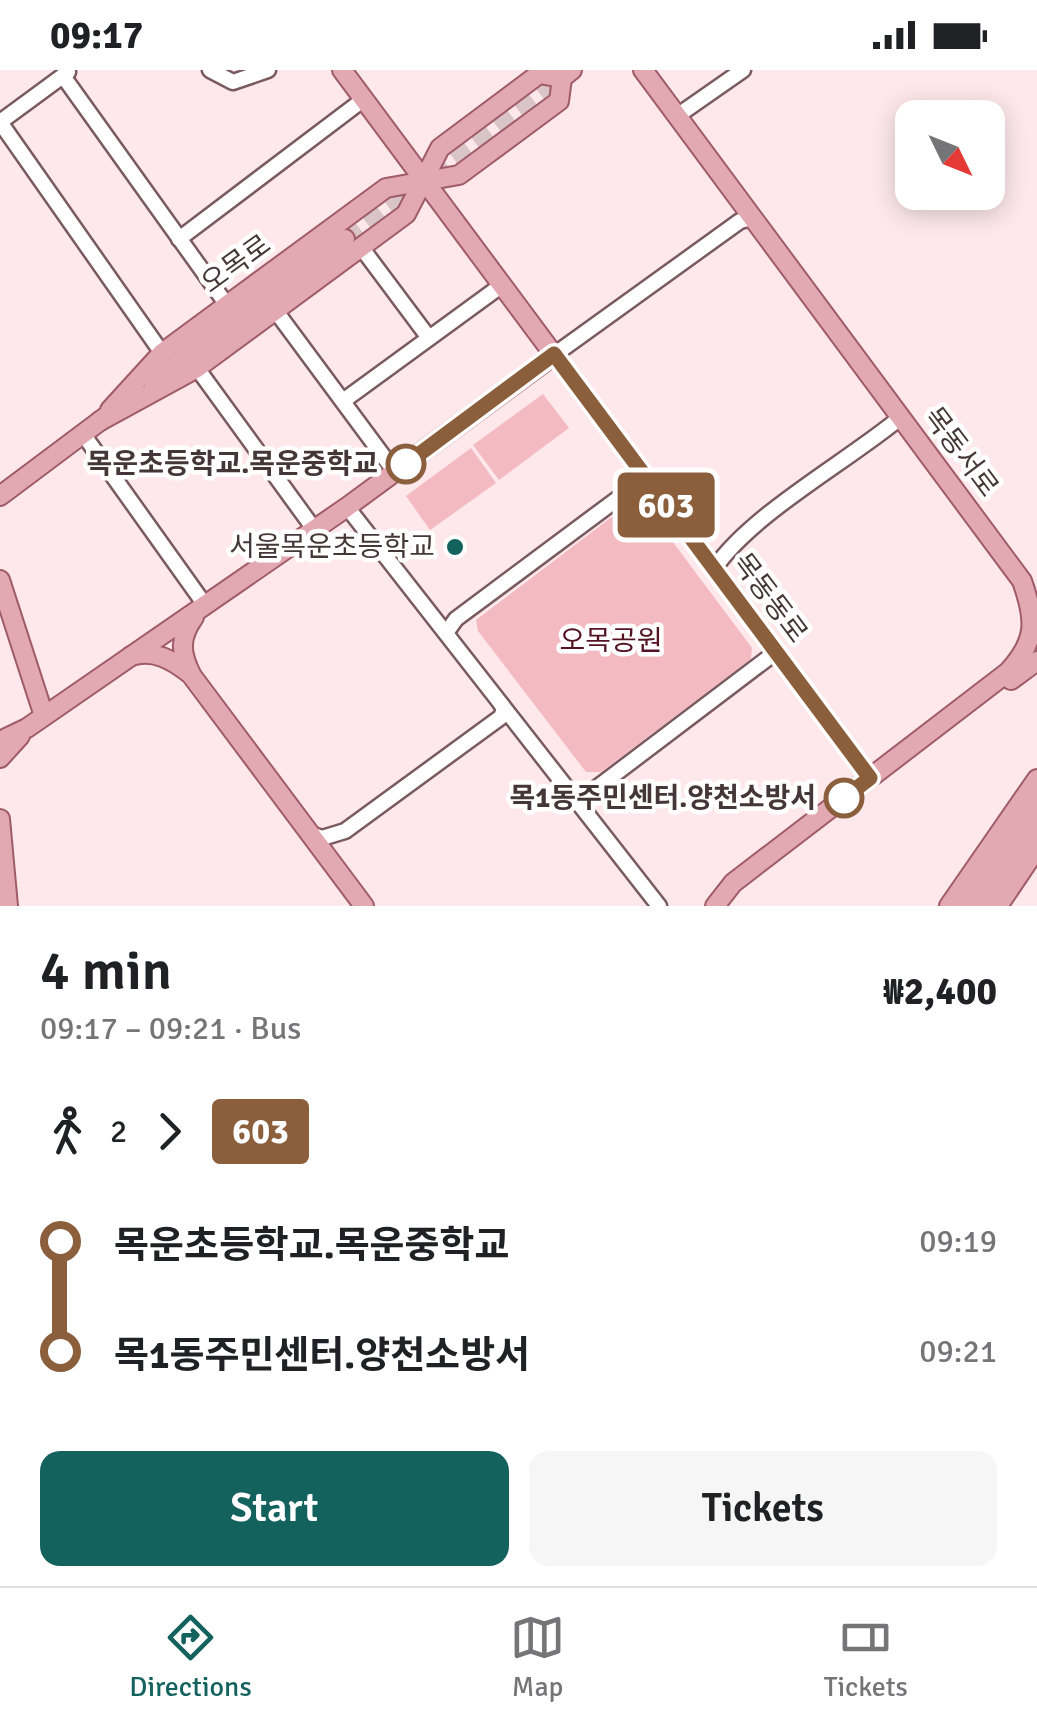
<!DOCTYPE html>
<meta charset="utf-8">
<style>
body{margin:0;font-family:Signika,"Noto Sans KR",sans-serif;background:#f6f6f6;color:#202124;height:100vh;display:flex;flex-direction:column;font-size:38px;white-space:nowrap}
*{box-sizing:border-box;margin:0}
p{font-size:32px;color:#757577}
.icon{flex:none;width:55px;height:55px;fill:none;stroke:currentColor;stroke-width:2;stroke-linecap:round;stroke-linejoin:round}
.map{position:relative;height:836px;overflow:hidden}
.side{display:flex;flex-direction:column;background:#fff;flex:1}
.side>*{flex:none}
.badge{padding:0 20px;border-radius:8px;font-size:35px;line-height:65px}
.needle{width:65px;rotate:133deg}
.controls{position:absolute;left:895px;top:30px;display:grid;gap:20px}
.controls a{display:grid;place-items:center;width:110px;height:110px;border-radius:20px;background:#fff;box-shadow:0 5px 25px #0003;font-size:50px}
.map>.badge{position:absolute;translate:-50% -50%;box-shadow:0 0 0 5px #fff}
.legs{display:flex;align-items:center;gap:15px;height:110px;padding:0 40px;font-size:32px}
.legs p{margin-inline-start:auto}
.overview{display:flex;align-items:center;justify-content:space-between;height:170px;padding:0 40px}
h1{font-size:55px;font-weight:600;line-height:75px}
.action{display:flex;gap:20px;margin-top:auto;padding:20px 40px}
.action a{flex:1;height:115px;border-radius:20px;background:#14625e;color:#fff;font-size:40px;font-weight:600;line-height:115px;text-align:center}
.action a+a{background:#f6f6f6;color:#202124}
ul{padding:0 40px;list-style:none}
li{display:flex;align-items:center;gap:35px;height:110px;font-size:38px}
li i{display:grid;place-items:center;width:15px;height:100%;margin:0 12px;background:currentColor}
li i::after{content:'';width:25px;height:25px;margin:-12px;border:8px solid;border-radius:50%;background:#fff}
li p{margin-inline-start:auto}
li:first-child i{background:linear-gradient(#0000 50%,currentColor 0)}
li:last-child i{background:linear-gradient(currentColor 50%,#0000 0)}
.status{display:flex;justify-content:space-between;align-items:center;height:70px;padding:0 50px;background:#fff;direction:ltr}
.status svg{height:28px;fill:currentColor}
.menu{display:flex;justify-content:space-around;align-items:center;height:140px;border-top:2px solid #e0e0e0;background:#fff;font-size:28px;color:#757577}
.menu a{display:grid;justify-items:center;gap:5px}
.menu .selected{color:#14625e}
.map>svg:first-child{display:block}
</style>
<div class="status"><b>09:17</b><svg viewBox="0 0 49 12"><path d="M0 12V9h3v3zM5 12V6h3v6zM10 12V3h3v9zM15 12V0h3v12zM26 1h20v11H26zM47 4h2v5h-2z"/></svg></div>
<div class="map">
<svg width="1037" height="836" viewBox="0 0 1037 836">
<rect width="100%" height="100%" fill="#fee8eb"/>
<!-- green -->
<g fill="#f4bac2">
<polygon points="543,324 569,358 499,410 473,375"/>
<polygon points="471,378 496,413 430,460 406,426"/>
<polygon points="637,424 752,578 751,589 601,702 586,702 478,561 476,550 630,433"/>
</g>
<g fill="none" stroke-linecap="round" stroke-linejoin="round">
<!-- major-tunnel -->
<polyline stroke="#d9c5c7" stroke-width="18" stroke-dasharray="18 9" stroke-linecap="butt" points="345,169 568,3"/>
<!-- minor casing -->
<g stroke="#795b5f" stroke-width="19">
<g id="minor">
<polyline points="210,0 233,12 268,0"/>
<polyline points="63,6 227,235"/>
<polyline points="677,46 743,0"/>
<polyline points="0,52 162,283"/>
<polyline points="0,52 68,2"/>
<polyline points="752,148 740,151 554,285 870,708"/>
<polyline points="179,169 364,29"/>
<polyline points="361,177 429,268"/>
<polyline points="275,240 395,402"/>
<polyline points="197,298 314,459"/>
<polyline points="343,331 502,215"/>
<polyline points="83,364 205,535"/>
<polyline points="347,437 659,836"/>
<path d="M714,499c37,-55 133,-107 187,-152"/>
<polyline points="446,563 456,549 632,418 649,412"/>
<polyline points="578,732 776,582"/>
<polyline points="310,764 322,768 345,761 501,647 504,639 501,634"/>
</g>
</g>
<!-- major casing -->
<g stroke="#9f5c68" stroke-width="22">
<g id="major">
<path d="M643,0l379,511c14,39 15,60 -14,91l-275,211 -18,23"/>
<polyline points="153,312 345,169"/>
<polyline points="110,340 162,283 386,118 459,105 559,31 562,8"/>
<polyline points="100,351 197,298 406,144 440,78 539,4 562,8 572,0"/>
<polyline points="0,426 108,345"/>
<polyline points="0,510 44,646"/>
<path d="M194,547c-15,21 -14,36 -2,59l172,230"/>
<path d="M131,586c23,-7 41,4 58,17"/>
<polyline points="1011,610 1037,591"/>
<polyline points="0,671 27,658 347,437 554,285 342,0"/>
<polyline points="0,688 20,666"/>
<polyline points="0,749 8,836"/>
<polyline points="949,836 1037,709"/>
<polyline points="966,836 1037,731"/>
<polyline points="982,836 1037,755"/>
<polyline points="998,836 1037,778"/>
</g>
</g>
<!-- minor -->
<use href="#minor" stroke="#fff" stroke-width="14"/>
<!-- major -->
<use href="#major" stroke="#e3a9b3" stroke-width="18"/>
</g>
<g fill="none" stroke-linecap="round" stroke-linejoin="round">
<!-- line-1 casing -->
<g stroke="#fff" stroke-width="22">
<polyline id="line-1" points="406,394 554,284 870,708 844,728"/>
</g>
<!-- line-1 -->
<use href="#line-1" stroke="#8b5e3c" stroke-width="15"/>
</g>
<!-- markers -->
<g fill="#fff" stroke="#8b5e3c" stroke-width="5">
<circle cx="406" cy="394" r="18"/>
<circle cx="844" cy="728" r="18"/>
</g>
<circle fill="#14625e" stroke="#fff" stroke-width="4" cx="455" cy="477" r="10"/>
<g text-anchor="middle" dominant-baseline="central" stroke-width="9" stroke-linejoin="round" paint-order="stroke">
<!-- street labels -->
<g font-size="28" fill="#453739" stroke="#fff">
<text transform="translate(236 194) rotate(-36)">오목로</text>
<text transform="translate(961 382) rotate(53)">목동서로</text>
<text transform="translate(770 528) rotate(53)">목동동로</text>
</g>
<!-- stop labels -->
<g font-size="28" font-weight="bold" fill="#453739" stroke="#fff" text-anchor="end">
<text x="378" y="394">목운초등학교.목운중학교</text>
<text x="816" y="728">목1동주민센터.양천소방서</text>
</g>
<!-- poi labels -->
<g font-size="28" fill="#453739" stroke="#fff" text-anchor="end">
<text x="435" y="477">서울목운초등학교</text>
</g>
<!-- park labels -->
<g font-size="28" fill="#531323" stroke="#fff">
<text x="611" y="571">오목공원</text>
</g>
</g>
</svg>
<div class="controls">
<a><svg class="needle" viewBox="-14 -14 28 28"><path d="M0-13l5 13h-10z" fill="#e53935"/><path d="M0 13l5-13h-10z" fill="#757577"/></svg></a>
</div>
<b class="badge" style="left:666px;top:435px;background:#8b5e3c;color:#fff">603</b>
</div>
<section class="side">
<div class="overview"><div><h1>4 min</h1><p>09:17 – 09:21 · Bus</p></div><b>₩2,400</b></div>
<div class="legs"><svg class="icon" aria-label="walk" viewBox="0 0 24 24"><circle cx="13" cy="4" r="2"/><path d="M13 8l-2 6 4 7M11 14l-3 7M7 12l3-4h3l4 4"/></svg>2<svg class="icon" aria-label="forward" viewBox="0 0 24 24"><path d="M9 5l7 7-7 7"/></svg><b class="badge" style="background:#8b5e3c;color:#fff">603</b></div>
<ul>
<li><i style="color:#8b5e3c"></i><b>목운초등학교.목운중학교</b><p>09:19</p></li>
<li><i style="color:#8b5e3c"></i><b>목1동주민센터.양천소방서</b><p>09:21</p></li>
</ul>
<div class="action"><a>Start</a><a>Tickets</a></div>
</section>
<nav class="menu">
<a class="selected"><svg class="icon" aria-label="directions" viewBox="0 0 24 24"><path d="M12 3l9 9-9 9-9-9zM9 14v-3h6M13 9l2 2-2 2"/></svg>Directions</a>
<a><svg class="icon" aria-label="map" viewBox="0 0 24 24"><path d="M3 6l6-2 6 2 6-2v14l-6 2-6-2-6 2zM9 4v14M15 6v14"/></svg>Map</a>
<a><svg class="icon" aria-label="tickets" viewBox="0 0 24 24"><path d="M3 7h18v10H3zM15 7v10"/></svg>Tickets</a>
</nav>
